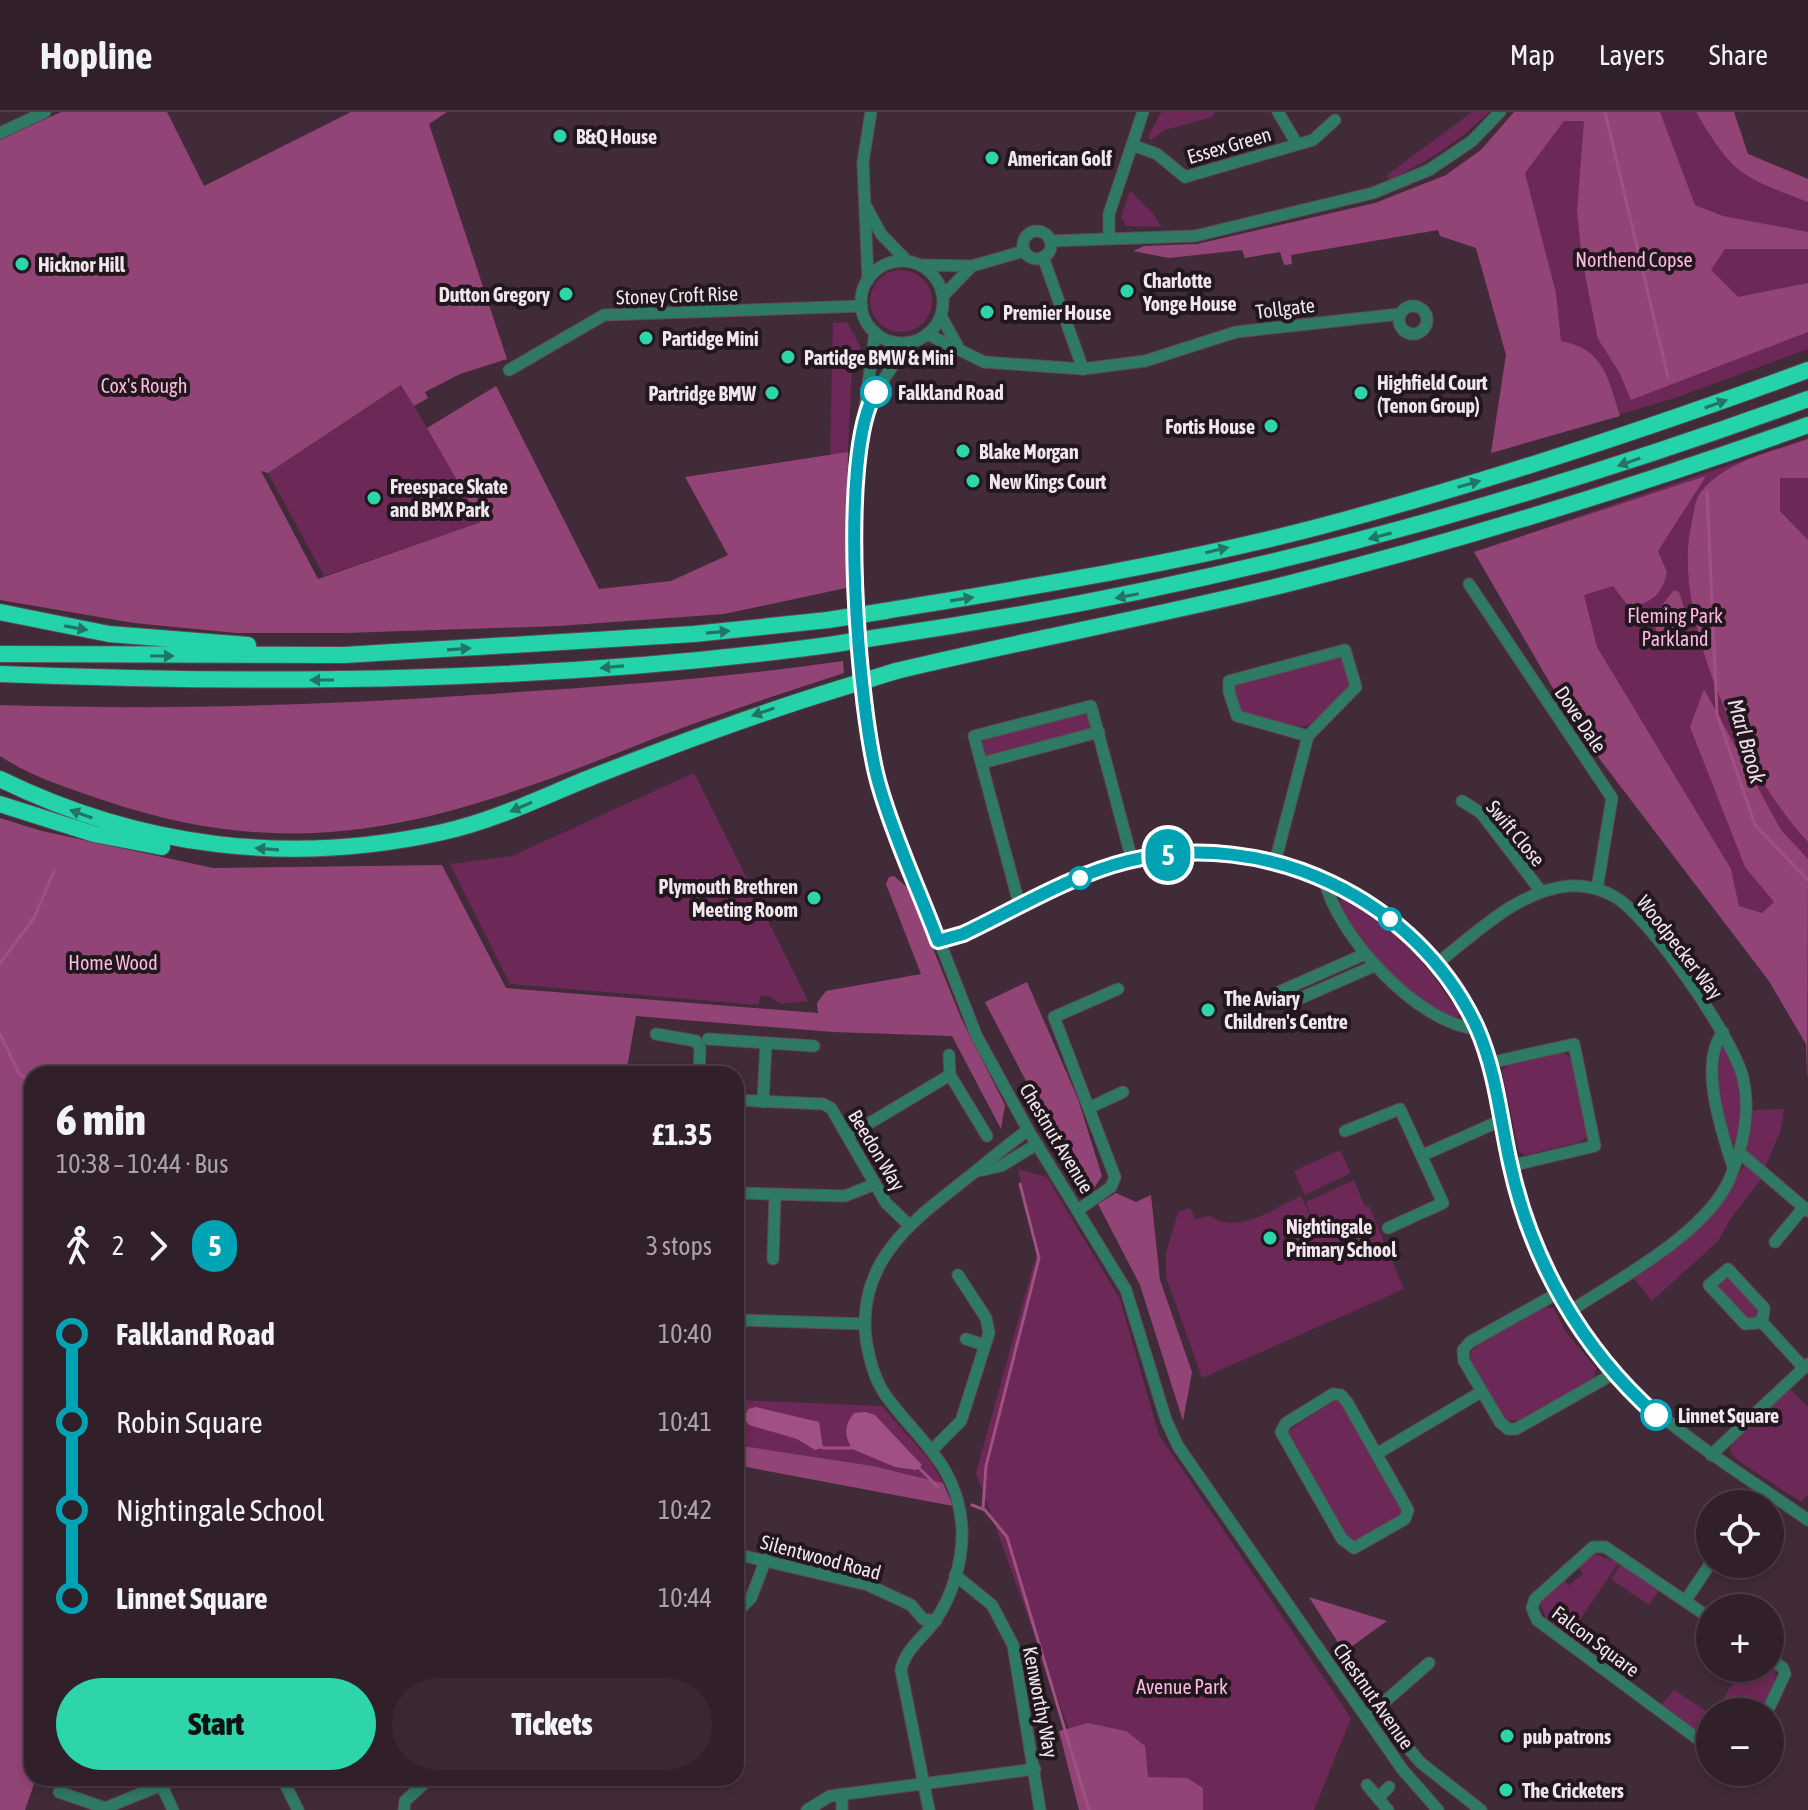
<!DOCTYPE html>
<meta charset="utf-8">
<style>
body{margin:0;font-family:"Asap Condensed",sans-serif;background:#392832;color:#f1f3f6;height:100vh;display:flex;flex-direction:column;font-size:30px;white-space:nowrap}
*{box-sizing:border-box;margin:0}
p{font-size:26px;color:#a8a3a8}
.icon{flex:none;width:44px;height:44px;fill:none;stroke:currentColor;stroke-width:2;stroke-linecap:round;stroke-linejoin:round}
.map{position:relative;flex:1;overflow:hidden}
.panel{position:absolute;left:24px;top:954px;width:720px;height:720px;display:flex;flex-direction:column;background:#31202a;border-radius:24px;box-shadow:0 4px 12px #0003,0 0 0 2px #4c3e47}
.panel>*{flex:none}
.badge{padding:0 16px;border-radius:26px;font-size:28px;line-height:52px}
.buttons{position:absolute;left:1696px;top:1378px;display:grid;gap:16px}
.buttons a{display:grid;place-items:center;width:88px;height:88px;border-radius:50%;background:#31202a;box-shadow:0 4px 12px #0003,0 0 0 2px #4c3e47;font-size:40px}
.map>.badge{position:absolute;translate:-50% -50%;box-shadow:0 0 0 4px #fff}
.legs{display:flex;align-items:center;gap:12px;height:88px;padding:0 32px;font-size:26px}
.legs p{margin-inline-start:auto}
.headline{display:flex;align-items:center;justify-content:space-between;height:136px;padding:0 32px}
h1{font-size:44px;font-weight:800;line-height:60px}
.action{display:flex;gap:16px;margin-top:auto;padding:16px 32px}
.action a{flex:1;height:92px;border-radius:48px;background:#2ed4aa;color:#111;font-size:32px;font-weight:800;line-height:92px;text-align:center}
.action a+a{background:#392832;color:#f1f3f6}
ul{padding:0 32px;list-style:none}
li{display:flex;align-items:center;gap:28px;height:88px;font-size:30px}
li i{display:grid;place-items:center;width:12px;height:100%;margin:0 10px;background:currentColor}
li i::after{content:'';width:20px;height:20px;margin:-10px;border:6px solid;border-radius:50%;background:#31202a}
li p{margin-inline-start:auto}
li:first-child i{background:linear-gradient(#0000 50%,currentColor 0)}
li:last-child i{background:linear-gradient(currentColor 50%,#0000 0)}
header{display:flex;align-items:center;gap:48px;box-sizing:border-box;height:112px;padding:0 40px;background:#31202a;border-bottom:2px solid #4c3e47}
header strong{font-size:38px}
nav{display:flex;gap:44px;margin-inline-start:auto;font-size:28px}
.map>svg:first-child{display:block}
</style>
<header>
<strong>Hopline</strong>
<nav><a>Map</a><a>Layers</a><a>Share</a></nav>
</header>
<div class="map">
<svg width="1808" height="1698" viewBox="0 0 1808 1698">
<rect width="100%" height="100%" fill="#412b38"/>
<!-- green -->
<g fill="#6c2856">
<polygon points="1161,0 1214,0 1212,5 1165,18 1151,28 1148,25"/>
<path d="M1472,0h17c-30,30 -62,50 -100,68l-2,-5z"/>
<polygon points="1514,0 1734,0 1748,42 1808,67 1808,237 1678,285 1491,341 1506,243 1489,175 1449,60 1481,38"/>
<polygon points="1130,79 1154,102 1161,115 1126,114 1121,105"/>
<circle cx="901" cy="189" r="31"/>
<polygon points="847,210 861,236 852,258 848,340 830,345 833,211"/>
<polygon points="402,273 482,410 324,464 268,361"/>
<polygon points="1808,326 1808,965 1807,965 1806,932 1769,869 1576,616 1474,440"/>
<path d="M1342,542l10,30c-53,55 -42,49 -114,27l-5,-27z"/>
<polygon points="1087,600 1091,615 1088,618 989,645 983,641 981,632 985,626"/>
<polygon points="694,661 808,889 781,892 768,884 761,884 758,893 510,872 450,752 512,744"/>
<path d="M1344,785c52,28 83,68 115,116l-1,5c-38,1 -102,-82 -119,-114z"/>
<path d="M1722,932l5,1c11,32 17,63 10,97l-4,1c-18,-15 -16,-77 -11,-99z"/>
<polygon points="1563,940 1573,948 1588,1023 1581,1030 1525,1043 1519,1039 1502,959 1509,951"/>
<polygon points="1784,997 1780,1020 1765,1055 1747,1039 1753,998"/>
<polygon points="1340,1038 1351,1061 1305,1083 1294,1059"/>
<polygon points="1746,1051 1763,1065 1731,1106 1718,1129 1652,1189 1632,1164 1722,1086"/>
<polygon points="1018,1057 1047,1065 1120,1187 1159,1323 1351,1606 1314,1698 1098,1698 976,1361 1037,1140"/>
<path d="M1354,1068l11,27 4,-1 35,83 -202,89 -36,-101v-24l12,-41 12,-4 5,11 15,-3c28,19 63,-7 91,-20l15,32 -10,-26z"/>
<polygon points="1728,1157 1764,1196 1754,1213 1709,1173"/>
<path d="M1543,1195l11,1 12,24 30,36 -2,10 -69,41 -15,2c-18,-12 -38,-47 -40,-68l14,-15z"/>
<polygon points="1789,1276 1808,1295 1808,1382 1801,1390 1737,1348 1730,1339 1731,1331"/>
<polygon points="1335,1287 1343,1292 1402,1398 1398,1405 1355,1430 1346,1424 1287,1320"/>
<polygon points="736,1288 882,1294 931,1350 943,1371 873,1354 736,1333"/>
<polygon points="1594,1442 1619,1450 1568,1525 1547,1508 1540,1491 1564,1467 1568,1474 1583,1462 1578,1454"/>
<polygon points="1621,1452 1660,1477 1649,1493 1611,1467"/>
<polygon points="1580,1513 1618,1539 1607,1554 1571,1527"/>
<polygon points="1770,1551 1776,1558 1773,1575 1762,1600 1714,1600 1743,1556 1770,1556"/>
<polygon points="1674,1578 1709,1601 1697,1621 1660,1594"/>
</g>
<!-- forest -->
<g fill="#924477">
<polygon points="61,0 167,0 204,74 351,0 447,0 429,12 507,247 460,262 425,280 428,286 414,294 401,273 268,361 261,359 318,467 481,410 427,316 496,274 599,477 671,469 728,443 685,365 848,340 846,476 724,502 559,514 345,521 236,521 134,511 0,488 0,28"/>
<path d="M1514,0h146l35,93 28,11 85,16v17h-83l-14,21 27,27 70,-14v49l-177,68 -12,-28 -21,-33 -16,-80 -5,-48 7,-90h-20l-39,52 31,120 5,48c43,8 47,37 59,75l-129,37 15,-98 -30,-107 -36,-12 -2,-6 -147,25 1,9 -8,1 -4,-13 -35,6 -3,-8 -73,8 -36,-7 11,-5 53,-2 178,-41 71,-28 35,-25z"/>
<path d="M1696,0h38l14,42 60,25v23c-67,-26 -74,-26 -112,-90z"/>
<path d="M1808,327v39h-28v33l28,29v302c-64,-67 -139,-229 -116,-321 2,-9 3,-22 9,-29 24,-31 71,-40 107,-53z"/>
<path d="M1706,364l-48,75 9,21c-4,22 -17,32 -38,35l-16,-21 -29,9 13,52 134,222 8,37 23,7 12,-11 -29,-35 -55,-140 14,-38 77,141 27,29 -1,218 -1,-33 -37,-63 -193,-253 -102,-176z"/>
<polygon points="1674,478 1679,480 1687,505 1678,521 1663,529 1656,519 1655,502"/>
<path d="M843,549l1,12c-63,21 -127,41 -189,65 -193,77 -341,134 -549,63 -35,-12 -75,-24 -106,-45v-51c159,5 315,1 474,-10 123,-8 246,-16 369,-34z"/>
<polygon points="0,706 42,719 213,756 442,753 506,876 818,901 817,891 826,879 921,862 886,772 889,765 894,764 909,777 961,906 1005,993 1001,1017 952,924 833,920 636,904 626,962 32,962 32,1666 36,1666 25,1698 0,1698"/>
<polygon points="1027,870 1078,987 1102,1064 1092,1079 1040,996 985,890"/>
<polygon points="1116,1081 1136,1090 1151,1083 1160,1168 1192,1260 1183,1309 1140,1173 1098,1092"/>
<polygon points="736,1333 873,1354 943,1371 953,1394 736,1353"/>
<polygon points="1309,1485 1387,1509 1344,1540"/>
<polygon points="1088,1611 1126,1619 1145,1634 1148,1665 1187,1666 1203,1676 1203,1698 1079,1698 1059,1619"/>
</g>
<!-- water -->
<g fill="#a05083">
<polygon points="756,1295 819,1310 823,1336 815,1338 797,1327 749,1313 744,1306 748,1297"/>
<path d="M866,1300l9,3 47,50 -6,5 -21,-3 -43,-18c-8,-15 -8,-23 2,-36z"/>
</g>
<g fill="none" stroke-linecap="round" stroke-linejoin="round">
<!-- stream -->
<g stroke="#a05083" stroke-width="3">
<polyline points="1605,0 1668,265"/>
<polyline points="1707,380 1717,602 1755,713 1808,768"/>
<polyline points="0,851 34,806 54,759"/>
<polyline points="0,922 19,961 32,972"/>
<polyline points="823,1336 851,1336"/>
<polyline points="919,1356 938,1375"/>
<polyline points="972,1393 985,1398 1007,1425 1089,1698"/>
<polyline points="983,1397 986,1354 1039,1146 1020,1072"/>
</g>
<!-- minor casing -->
<g stroke="#5d4955" stroke-width="13">
<g id="minor">
<polyline points="1278,0 1297,32"/>
<polyline points="0,21 45,0"/>
<polyline points="1132,33 1157,42 1185,65 1313,28 1335,8"/>
<polyline points="865,92 881,122 907,149"/>
<circle cx="1037" cy="133" r="14"/>
<polyline points="1109,125 1109,102 1143,0"/>
<polyline points="1050,129 1195,124 1373,81 1429,58 1472,29 1500,0"/>
<polyline points="1043,145 1083,257"/>
<circle cx="902" cy="190" r="41"/>
<polyline points="922,153 972,154 1024,139"/>
<polyline points="868,168 863,50 871,0"/>
<polyline points="943,184 972,154"/>
<circle cx="1413" cy="208" r="14"/>
<polyline points="941,204 958,235"/>
<polyline points="875,220 857,356 857,483 862,593 880,677 977,925 1028,1018 1126,1178 1166,1308 1178,1334 1402,1657 1438,1698"/>
<polyline points="927,222 984,250 1083,257 1145,249 1236,220 1400,202"/>
<polyline points="509,258 604,203 862,194"/>
<polyline points="867,294 907,231"/>
<polyline points="1469,472 1612,686 1597,777"/>
<polyline points="982,651 1099,620"/>
<polyline points="1462,689 1481,701 1540,778"/>
<polyline points="1275,750 1308,624 1237,604 1229,580 1229,569 1345,538 1356,575 1308,624"/>
<path d="M1324,767c13,56 93,145 153,150"/>
<polyline points="1020,795 974,624 1091,594 1132,748"/>
<path d="M938,829l25,-7c53,-25 110,-61 168,-74 136,-29 290,39 346,170 19,44 22,91 33,137 13,51 32,102 60,147 58,94 150,144 238,206"/>
<polyline points="1365,842 1281,879 1287,892 1374,854"/>
<path d="M1435,853c39,-30 83,-75 134,-79 15,-1 33,3 46,11 34,19 119,142 128,181 8,35 0,68 -13,100 -24,56 -112,101 -161,134"/>
<path d="M1723,920c-25,32 -1,100 10,135"/>
<polyline points="656,922 696,929 700,936 699,962"/>
<polyline points="708,927 814,934"/>
<polyline points="949,943 950,963 987,1024"/>
<polyline points="1489,951 1574,932 1595,1034 1510,1054"/>
<polyline points="736,988 823,992 831,996 886,1091 908,1112"/>
<polyline points="763,990 766,931"/>
<polyline points="1091,995 1123,980"/>
<polyline points="1345,1019 1400,997 1443,1091 1388,1116"/>
<polyline points="848,1024 950,963"/>
<polyline points="1740,1041 1808,1099"/>
<polyline points="1423,1043 1502,1008"/>
<polyline points="978,1059 1001,1054 1037,1032"/>
<polyline points="736,1081 845,1084 875,1072"/>
<polyline points="1078,1098 1111,1075 1115,1065 1054,905 1118,877"/>
<polyline points="1775,1130 1804,1095"/>
<polyline points="773,1147 775,1082"/>
<polygon points="1728,1157 1764,1196 1763,1205 1758,1211 1745,1212 1709,1173"/>
<polyline points="1558,1181 1470,1230 1463,1238 1464,1249 1500,1310 1508,1317 1516,1317 1613,1262"/>
<polyline points="736,1208 865,1212"/>
<polyline points="1761,1209 1804,1256"/>
<polyline points="966,1227 984,1233"/>
<polygon points="1333,1282 1341,1283 1347,1290 1408,1398 1405,1407 1354,1436 1342,1427 1281,1320 1286,1311"/>
<polyline points="933,1337 961,1309 989,1221 986,1206 958,1163"/>
<polyline points="1378,1341 1481,1280"/>
<polyline points="1711,1343 1808,1252"/>
<polyline points="1754,1392 1764,1379"/>
<polyline points="736,1442 868,1473 911,1493 923,1507 936,1509"/>
<polyline points="955,1463 992,1493 1013,1533 1040,1698"/>
<polyline points="1686,1488 1710,1452"/>
<polyline points="736,1501 751,1486 766,1447"/>
<polyline points="1710,1506 1605,1435 1593,1435 1535,1487 1532,1496 1537,1508 1710,1636"/>
<polyline points="1767,1600 1785,1562 1783,1556 1770,1546"/>
<polyline points="1367,1605 1429,1551"/>
<polyline points="1402,1629 1421,1651 1481,1698"/>
<polyline points="158,1666 173,1698"/>
<polyline points="282,1666 298,1698"/>
<polyline points="1367,1673 1388,1698"/>
<polyline points="59,1680 105,1696 179,1666"/>
<polyline points="1378,1686 1389,1675"/>
<polyline points="404,1698 405,1689 430,1666"/>
<polyline points="807,1698 830,1684 1035,1657"/>
<polyline points="842,1698 842,1682"/>
<path d="M929,1698l-28,-140c4,-21 23,-33 34,-49 18,-26 28,-61 27,-92 -3,-63 -43,-88 -76,-133 -12,-17 -17,-37 -20,-57 -10,-83 55,-124 110,-168 17,-14 34,-28 52,-41"/>
</g>
</g>
<!-- highway casing -->
<g stroke="#5d4955" stroke-width="18">
<g id="highway">
<path d="M885,499c145,-24 291,-47 433,-84 166,-44 329,-98 490,-157"/>
<polyline points="0,500 109,522 248,533"/>
<path d="M886,524c318,-46 620,-127 922,-237"/>
<polyline points="0,542 344,543 694,522 828,508"/>
<path d="M896,559c130,-31 261,-55 391,-87 176,-44 350,-98 521,-159"/>
<path d="M0,562c277,11 554,8 829,-29"/>
<path d="M0,667c141,69 291,87 443,53 54,-12 103,-37 154,-57 79,-31 159,-61 241,-86"/>
<polyline points="0,692 94,722 162,735"/>
</g>
</g>
<!-- minor -->
<use href="#minor" stroke="#2f7a64" stroke-width="11"/>
<!-- highway -->
<use href="#highway" stroke="#24d3a9" stroke-width="16"/>
<!-- highway-bridge casing -->
<g stroke="#5d4955" stroke-width="18" stroke-linecap="butt">
<g id="highway-bridge">
<polyline points="828,508 885,499"/>
<polyline points="829,533 886,524"/>
<polyline points="838,577 896,559"/>
</g>
</g>
<!-- highway-bridge -->
<use href="#highway-bridge" stroke="#24d3a9" stroke-width="16"/>
</g>
<!-- one-way arrows -->
<defs><path id="oneway-solid" d="M-6-.8H1V-3.2L6.5 0L1 3.2V.8H-6Z" transform="scale(2)"/></defs>
<g fill="#227563">
<use href="#oneway-solid" transform="translate(1716 292) rotate(-20)"/>
<use href="#oneway-solid" transform="translate(1629 350) rotate(161)"/>
<use href="#oneway-solid" transform="translate(1469 372) rotate(-16)"/>
<use href="#oneway-solid" transform="translate(1380 424) rotate(165)"/>
<use href="#oneway-solid" transform="translate(1217 438) rotate(-13)"/>
<use href="#oneway-solid" transform="translate(1127 484) rotate(169)"/>
<use href="#oneway-solid" transform="translate(962 487) rotate(-9)"/>
<use href="#oneway-solid" transform="translate(76 516) rotate(10)"/>
<use href="#oneway-solid" transform="translate(718 520) rotate(-5)"/>
<use href="#oneway-solid" transform="translate(459 537) rotate(-4)"/>
<use href="#oneway-solid" transform="translate(162 544)"/>
<use href="#oneway-solid" transform="translate(612 555) rotate(175)"/>
<use href="#oneway-solid" transform="translate(322 568) rotate(180)"/>
<use href="#oneway-solid" transform="translate(763 600) rotate(161)"/>
<use href="#oneway-solid" transform="translate(521 695) rotate(157)"/>
<use href="#oneway-solid" transform="translate(81 702) rotate(-160)"/>
<use href="#oneway-solid" transform="translate(267 737) rotate(-176)"/>
</g>
<g fill="none" stroke-linecap="round" stroke-linejoin="round">
<!-- line-1 casing -->
<g stroke="#fff" stroke-width="18">
<path id="line-1" d="M876,280c-39,59 -18,325 4,396 15,52 39,102 58,153l25,-7c53,-25 108,-59 165,-73 137,-34 290,38 349,167 19,43 23,90 33,135 21,98 72,186 146,252"/>
</g>
<!-- line-1 -->
<use href="#line-1" stroke="#00a3b4" stroke-width="12"/>
</g>
<!-- markers -->
<g fill="#2ed4aa" stroke="#21171d" stroke-width="3">
<circle cx="560" cy="24" r="8"/>
<circle cx="992" cy="46" r="8"/>
<circle cx="22" cy="152" r="8"/>
<circle cx="1127" cy="179" r="8"/>
<circle cx="566" cy="182" r="8"/>
<circle cx="987" cy="200" r="8"/>
<circle cx="646" cy="226" r="8"/>
<circle cx="788" cy="245" r="8"/>
<circle cx="772" cy="281" r="8"/>
<circle cx="1361" cy="281" r="8"/>
<circle cx="1271" cy="314" r="8"/>
<circle cx="963" cy="339" r="8"/>
<circle cx="973" cy="369" r="8"/>
<circle cx="374" cy="386" r="8"/>
<circle cx="814" cy="786" r="8"/>
<circle cx="1208" cy="898" r="8"/>
<circle cx="1270" cy="1126" r="8"/>
<circle cx="1507" cy="1624" r="8"/>
<circle cx="1506" cy="1678" r="8"/>
</g>
<g fill="#fff" stroke="#00a3b4" stroke-width="4">
<circle cx="876" cy="280" r="14"/>
<circle cx="1080" cy="766" r="10"/>
<circle cx="1390" cy="807" r="10"/>
<circle cx="1656" cy="1303" r="14"/>
</g>
<g text-anchor="middle" dominant-baseline="central" stroke-width="8" stroke-linejoin="round" paint-order="stroke">
<!-- poi labels -->
<g font-size="20" font-weight="bold" fill="#f3e5ed" stroke="#21171d" text-anchor="start">
<text x="576" y="24">B&amp;Q House</text>
<text x="1008" y="46">American Golf</text>
<text x="38" y="152">Hicknor Hill</text>
<text x="1143" y="168">Charlotte<tspan x="1143" dy="23">Yonge House</tspan></text>
<text x="550" y="182" text-anchor="end">Dutton Gregory</text>
<text x="1003" y="200">Premier House</text>
<text x="662" y="226">Partidge Mini</text>
<text x="804" y="245">Partidge BMW &amp; Mini</text>
<text x="1377" y="270">Highfield Court<tspan x="1377" dy="23">(Tenon Group)</tspan></text>
<text x="756" y="281" text-anchor="end">Partridge BMW</text>
<text x="1255" y="314" text-anchor="end">Fortis House</text>
<text x="979" y="339">Blake Morgan</text>
<text x="989" y="369">New Kings Court</text>
<text x="390" y="374">Freespace Skate<tspan x="390" dy="23">and BMX Park</tspan></text>
<text x="798" y="774" text-anchor="end">Plymouth Brethren<tspan x="798" dy="23">Meeting Room</tspan></text>
<text x="1224" y="886">The Aviary<tspan x="1224" dy="23">Children's Centre</tspan></text>
<text x="1286" y="1114">Nightingale<tspan x="1286" dy="23">Primary School</tspan></text>
<text x="1523" y="1624">pub patrons</text>
<text x="1522" y="1678">The Cricketers</text>
</g>
<!-- street labels -->
<g font-size="20" fill="#f3e5ed" stroke="#21171d">
<text transform="translate(1229 33) rotate(-16)">Essex Green</text>
<text transform="translate(677 183) rotate(-2)">Stoney Croft Rise</text>
<text transform="translate(1285 196) rotate(-7)">Tollgate</text>
<text transform="translate(1581 607) rotate(56)">Dove Dale</text>
<text transform="translate(1516 721) rotate(50)">Swift Close</text>
<text transform="translate(1680 835) rotate(52)">Woodpecker Way</text>
<text transform="translate(1057 1026) rotate(59)">Chestnut Avenue</text>
<text transform="translate(877 1038) rotate(59)">Beedon Way</text>
<text transform="translate(821 1445) rotate(15)">Silentwood Road</text>
<text transform="translate(1596 1529) rotate(37)">Falcon Square</text>
<text transform="translate(1374 1584) rotate(55)">Chestnut Avenue</text>
<text transform="translate(1041 1590) rotate(79)">Kenworthy Way</text>
</g>
<!-- park labels -->
<g font-size="20" fill="#fcb9e1" stroke="#21171d">
<text x="1634" y="147">Northend Copse</text>
<text x="144" y="273">Cox's Rough</text>
<text x="1675" y="503">Fleming Park<tspan x="1675" dy="23">Parkland</tspan></text>
<text x="113" y="850">Home Wood</text>
<text x="1182" y="1574">Avenue Park</text>
</g>
<!-- stop labels -->
<g font-size="20" font-weight="bold" fill="#f3e5ed" stroke="#21171d" text-anchor="start">
<text x="898" y="280">Falkland Road</text>
<text x="1678" y="1303">Linnet Square</text>
</g>
<!-- water labels -->
<g font-size="22" font-style="italic" fill="#f2dbe8" stroke="#21171d">
<text transform="translate(1747 629) rotate(74)">Marl Brook</text>
</g>
</g>
</svg>
<div class="buttons">
<a><svg class="icon" aria-label="locate" viewBox="0 0 24 24"><circle cx="12" cy="12" r="6"/><path d="M12 2v4M12 18v4M2 12h4M18 12h4"/></svg></a>
<a>+</a>
<a>−</a>
</div>
<b class="badge" style="left:1168px;top:743px;background:#00a3b4;color:#fff">5</b>
<section class="panel">
<div class="headline"><div><h1>6 min</h1><p>10:38 – 10:44 · Bus</p></div><b>£1.35</b></div>
<div class="legs"><svg class="icon" aria-label="walk" viewBox="0 0 24 24"><circle cx="13" cy="4" r="2"/><path d="M13 8l-2 6 4 7M11 14l-3 7M7 12l3-4h3l4 4"/></svg>2<svg class="icon" aria-label="forward" viewBox="0 0 24 24"><path d="M9 5l7 7-7 7"/></svg><b class="badge" style="background:#00a3b4;color:#fff">5</b><p>3 stops</p></div>
<ul>
<li><i style="color:#00a3b4"></i><b>Falkland Road</b><p>10:40</p></li>
<li><i style="color:#00a3b4"></i><span>Robin Square</span><p>10:41</p></li>
<li><i style="color:#00a3b4"></i><span>Nightingale School</span><p>10:42</p></li>
<li><i style="color:#00a3b4"></i><b>Linnet Square</b><p>10:44</p></li>
</ul>
<div class="action"><a>Start</a><a>Tickets</a></div>
</section>
</div>
